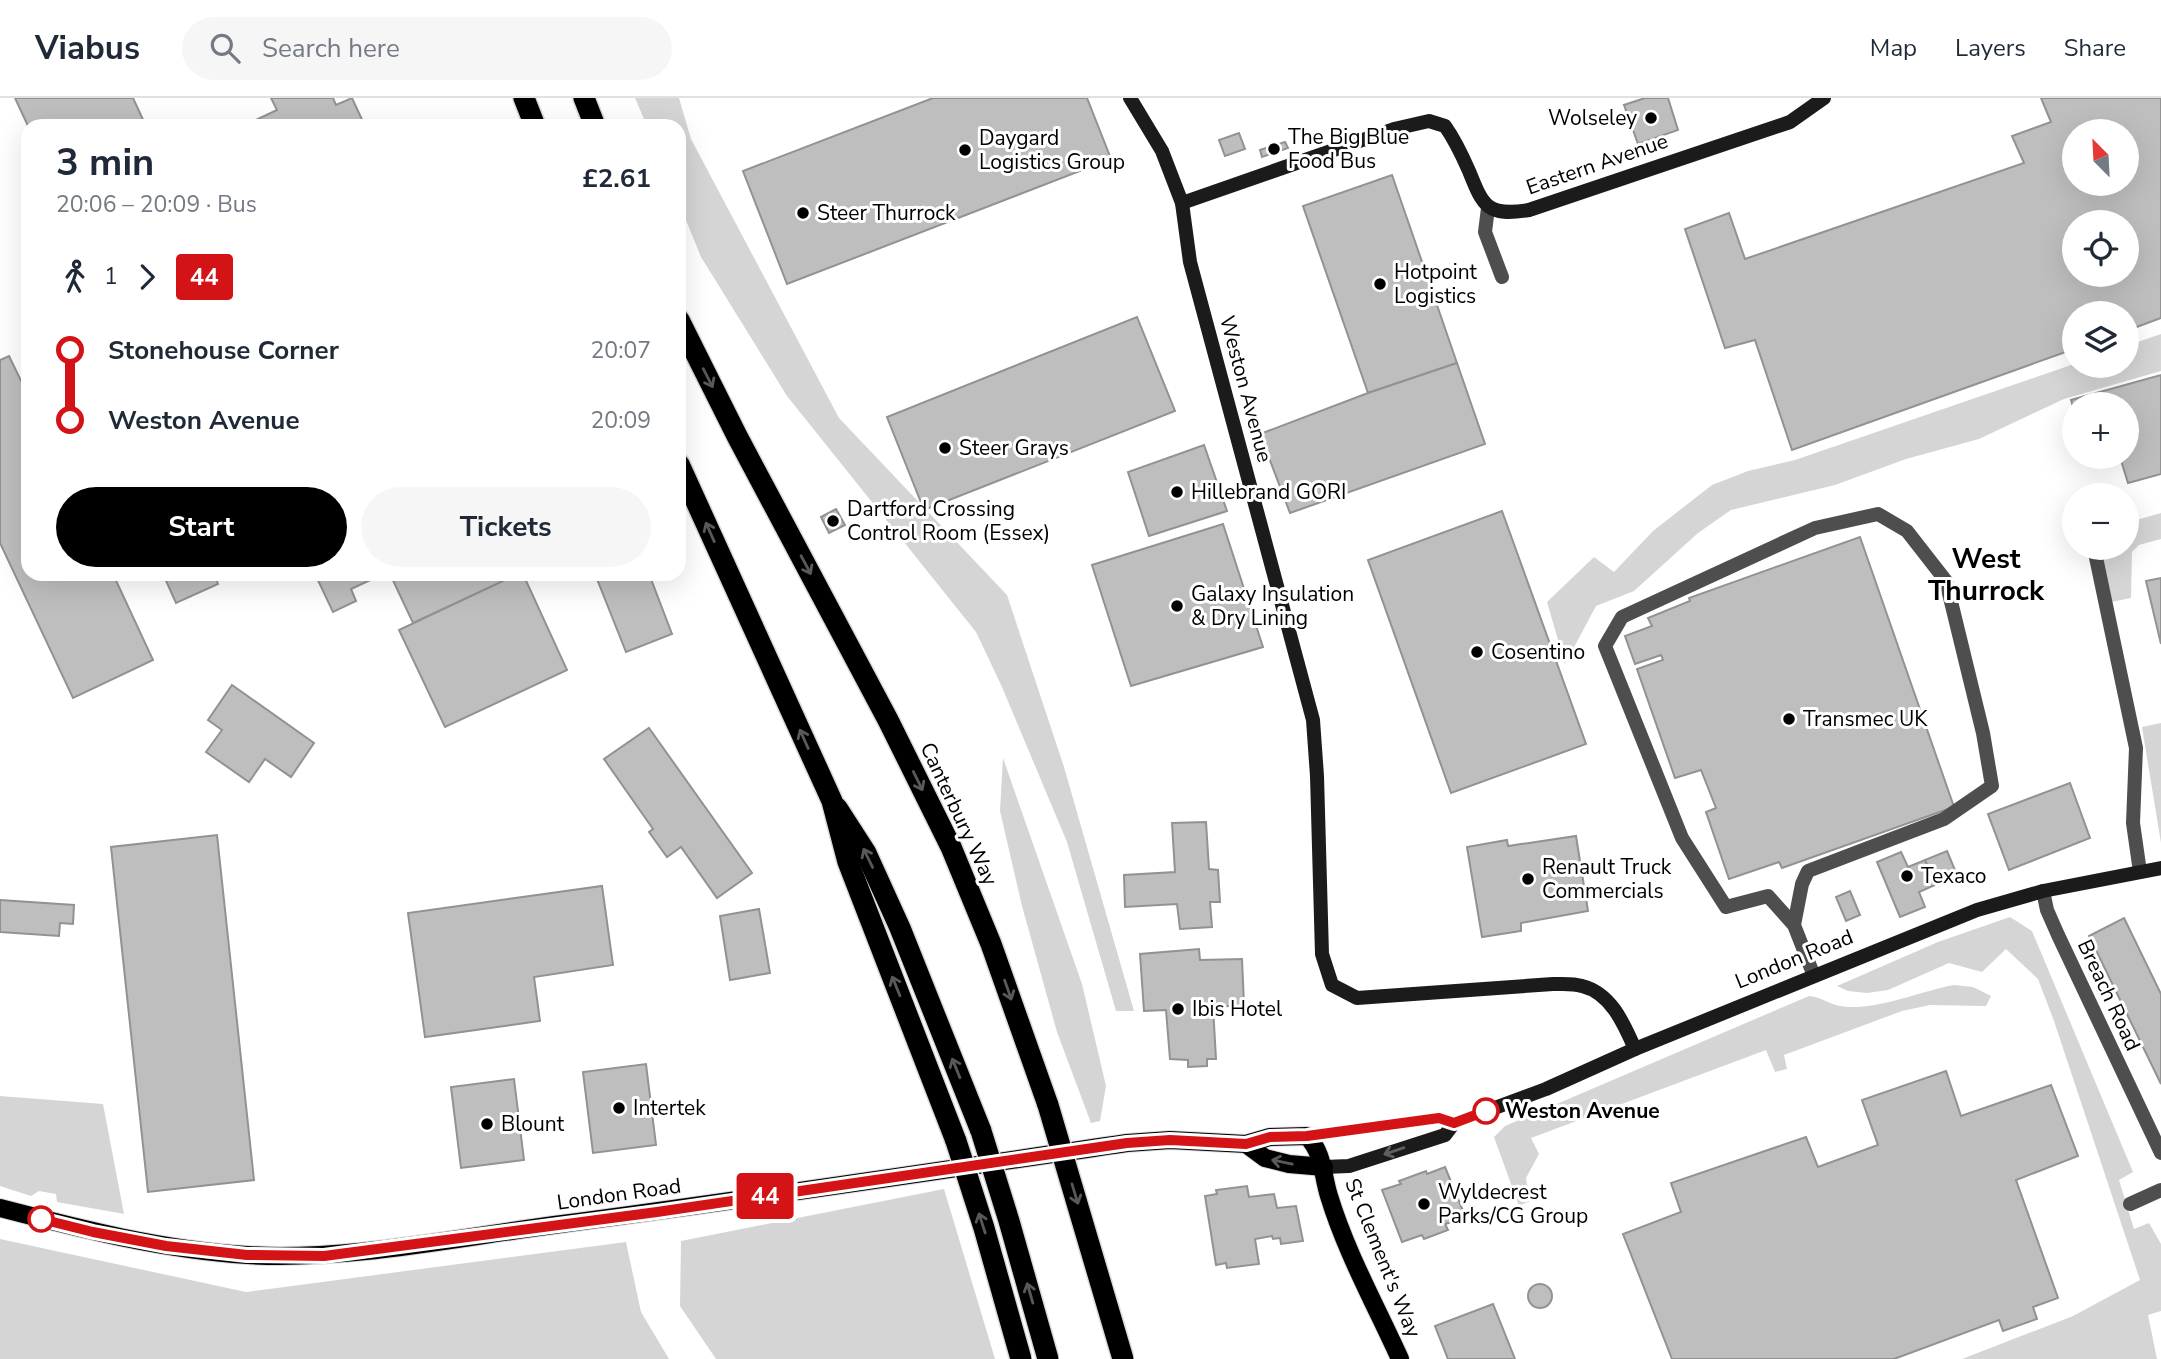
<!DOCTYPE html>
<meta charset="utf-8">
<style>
body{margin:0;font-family:"Nunito Sans",sans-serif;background:#f6f6f7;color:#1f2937;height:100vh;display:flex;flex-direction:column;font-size:26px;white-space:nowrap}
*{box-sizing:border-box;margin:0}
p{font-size:23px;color:#747a83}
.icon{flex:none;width:38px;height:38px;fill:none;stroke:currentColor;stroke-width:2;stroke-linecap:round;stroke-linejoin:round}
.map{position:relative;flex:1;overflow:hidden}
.sheet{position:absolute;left:21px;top:21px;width:665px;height:462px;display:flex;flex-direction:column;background:#fff;border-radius:21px;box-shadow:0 7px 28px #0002}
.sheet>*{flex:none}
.badge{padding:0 14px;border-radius:5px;font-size:24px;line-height:46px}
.needle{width:46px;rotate:336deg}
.buttons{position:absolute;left:2062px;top:21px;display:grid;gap:14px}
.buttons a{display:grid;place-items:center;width:77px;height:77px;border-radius:50%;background:#fff;box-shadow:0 7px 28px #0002;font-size:35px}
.map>.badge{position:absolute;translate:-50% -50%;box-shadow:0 0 0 4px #fff}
.legs{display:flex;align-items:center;gap:10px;height:77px;padding:0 35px;font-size:23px}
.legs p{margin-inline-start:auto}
.head{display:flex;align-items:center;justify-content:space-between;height:119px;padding:0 35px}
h1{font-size:38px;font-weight:700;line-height:52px}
.button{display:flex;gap:14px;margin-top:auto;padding:14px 35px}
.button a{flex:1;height:80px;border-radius:42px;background:#000;color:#fff;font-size:28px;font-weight:700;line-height:80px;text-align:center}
.button a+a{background:#f6f6f7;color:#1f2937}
ul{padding:0 35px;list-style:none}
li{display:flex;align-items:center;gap:24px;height:70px;font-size:26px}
li i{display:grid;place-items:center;width:10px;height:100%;margin:0 9px;background:currentColor}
li i::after{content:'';width:18px;height:18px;margin:-9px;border:5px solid;border-radius:50%;background:#fff}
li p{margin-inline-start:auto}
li:first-child i{background:linear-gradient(#0000 50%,currentColor 0)}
li:last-child i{background:linear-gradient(currentColor 50%,#0000 0)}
header{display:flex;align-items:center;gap:42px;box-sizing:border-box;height:98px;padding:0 35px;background:#fff;border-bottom:2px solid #e0e1e3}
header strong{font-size:33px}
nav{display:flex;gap:38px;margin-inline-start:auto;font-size:24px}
.search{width:490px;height:63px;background:#f6f6f7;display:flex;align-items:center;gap:18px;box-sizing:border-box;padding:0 24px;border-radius:38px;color:#747a83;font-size:26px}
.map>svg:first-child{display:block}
</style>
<header>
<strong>Viabus</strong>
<div class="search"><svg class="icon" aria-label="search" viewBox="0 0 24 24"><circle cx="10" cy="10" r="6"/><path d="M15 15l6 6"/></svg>Search here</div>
<nav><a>Map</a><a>Layers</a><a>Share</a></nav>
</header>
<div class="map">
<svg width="2161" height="1261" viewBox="0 0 2161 1261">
<rect width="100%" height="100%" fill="#fff"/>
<!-- green -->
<g fill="#d5d5d5">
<polygon points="635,0 679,0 691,41 839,320 1007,497 1064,669 1134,913 1116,913 1067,744 1002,589 976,534 787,298 701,159 679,105 679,28 647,28"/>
<polygon points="2161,236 2161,273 2064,301 1979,341 1906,361 1835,387 1731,412 1698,435 1634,493 1596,508 1565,566 1547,504 1594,459 1614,474 1653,433 1712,387 1748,373 1795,362 2074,266 2074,268 2126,268 2126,248"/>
<polygon points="2161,415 2161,441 2139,447 2132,454 2131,500 2111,504 2101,450 2126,450 2126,425"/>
<polygon points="2161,625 2161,745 2142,629"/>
<polygon points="1003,660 1082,886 1106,988 1100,1023 1091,1025 1057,934 1022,808 1000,713"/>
<polygon points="2010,819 2032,833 2133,1074 2119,1082 2134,1131 2149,1125 2161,1146 2161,1213 2148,1217 2157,1261 1962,1261 2073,1218 2140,1182 2054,923 2038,881 2006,851 1982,874 1949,865 1888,892 1867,895 1848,893 1837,888 1938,844"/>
<path d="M1954,887l19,2 18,9 -5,10 -56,-1 -28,6 -118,44 3,14 -12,3 -9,-22 -235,88 8,16 -13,24 4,23 -11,5 -25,-69 11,-11 304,-130c12,1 20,8 31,10 34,6 80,-15 114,-21z"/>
<polygon points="0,998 103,1006 124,1116 57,1104 56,1096 39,1093 31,1098 0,1088"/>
<polygon points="944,1091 995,1261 716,1261 680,1208 681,1143"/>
<polygon points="0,1141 246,1194 626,1144 641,1214 669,1261 0,1261"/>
</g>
<!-- building -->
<g fill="#bebebe" stroke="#929292" stroke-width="2" fill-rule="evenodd">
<polygon points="15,0 133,0 146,28 28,28"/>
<polygon points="271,0 333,0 336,7 352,0 365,28 243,28 277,12"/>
<polygon points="933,0 1087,0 1111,61 787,186 743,73"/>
<polygon points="1645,0 1668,0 1678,32 1638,46 1624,7"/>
<path d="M2041,0h120v220l-35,13v-18h-52v36l-282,101 -37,-110 -30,8 -40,-119 44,-16 16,46 279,-96 -12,-27 39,-14zM2074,33h52v53h-52zM2074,124h52v53h-52z"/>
<polygon points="1239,35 1245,51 1225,58 1219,42"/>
<polygon points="1285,44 1288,50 1262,59 1260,52"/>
<polygon points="1392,77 1457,265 1368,295 1303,108"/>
<polygon points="1137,219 1175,313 924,412 887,319"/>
<polygon points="9,258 28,297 28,476 113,476 153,562 73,600 0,445 0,262"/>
<polygon points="1457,265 1485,346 1290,415 1260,336 1368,295"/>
<polygon points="2161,277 2161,376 2128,385 2120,359 2126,359 2126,306 2074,306 2074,312 2071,302"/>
<polygon points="1204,347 1227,413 1149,438 1128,374"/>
<polygon points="836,411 845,427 829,435 821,419"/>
<polygon points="1502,413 1586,646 1451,695 1368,462"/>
<polygon points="1223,426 1263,549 1131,588 1092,467"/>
<polygon points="1860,439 1954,709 1782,770 1779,764 1729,781 1706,714 1716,710 1701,672 1675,680 1637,571 1663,562 1661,557 1635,566 1625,538 1652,528 1648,520 1690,503 1689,500"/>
<polygon points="163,476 214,476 218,486 176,505"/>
<polygon points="315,476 383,476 351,491 356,503 333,514"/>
<polygon points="390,476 518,476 413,525"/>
<polygon points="518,476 523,476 567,572 445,629 399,532"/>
<polygon points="595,476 649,476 672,536 626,554"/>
<polygon points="2161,480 2161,546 2146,483"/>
<polygon points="232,587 314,645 291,679 265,661 249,684 206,654 222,632 208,622"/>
<polygon points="649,630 752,775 717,800 681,749 667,759 649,734 653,731 604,661"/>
<polygon points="2070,685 2090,740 2009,772 1988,716"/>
<polygon points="1206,724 1209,771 1218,772 1220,804 1210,804 1212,829 1180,831 1177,806 1125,809 1124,777 1175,774 1172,725"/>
<polygon points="217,737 254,1082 148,1094 111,749"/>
<polygon points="1576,738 1588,813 1521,825 1521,833 1482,839 1467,749 1507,742 1508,748"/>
<polygon points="1947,753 1957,777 1935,787 1925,762"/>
<polygon points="1901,754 1908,769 1925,762 1935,787 1919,794 1925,809 1900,819 1877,764"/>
<polygon points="602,788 613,867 534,879 540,923 425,939 408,815"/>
<polygon points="1850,793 1860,817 1846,823 1836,799"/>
<polygon points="0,802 74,807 73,826 60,825 59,838 0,834"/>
<polygon points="759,811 770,875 730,882 720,818"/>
<polygon points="2124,820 2161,896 2161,986 2089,838"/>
<polygon points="1199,851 1200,862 1242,861 1244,907 1213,909 1216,961 1207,961 1207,968 1188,969 1188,962 1170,961 1166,912 1144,913 1140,856"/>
<polygon points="646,966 656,1047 593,1055 583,974"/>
<polygon points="1946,973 1961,1018 2051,987 2078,1058 2016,1082 2058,1200 2033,1209 2037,1221 2003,1233 1999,1222 1894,1261 1672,1261 1623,1136 1681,1114 1671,1085 1806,1039 1818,1069 1878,1047 1862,1002"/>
<polygon points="514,981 524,1062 461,1070 451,989"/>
<polygon points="1445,1069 1466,1120 1445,1126 1448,1132 1424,1141 1422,1137 1402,1144 1382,1092 1401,1086 1399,1083 1426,1073 1427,1076"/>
<polygon points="1247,1088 1249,1099 1274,1096 1277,1110 1296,1108 1303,1143 1281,1146 1280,1140 1273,1141 1272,1138 1255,1141 1259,1166 1227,1170 1226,1165 1216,1167 1205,1098 1217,1096 1216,1092"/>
<circle cx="1540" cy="1198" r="12"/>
<polygon points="1493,1206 1515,1261 1448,1261 1435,1228"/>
</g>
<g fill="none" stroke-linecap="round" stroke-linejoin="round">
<!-- primary casing -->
<g stroke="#dbdbdb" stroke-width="20">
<g id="primary">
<polyline points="1246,1046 1265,1060 1289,1066 1324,1069"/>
<path d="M0,1110c81,21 163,42 247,47 99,6 208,-17 307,-30 191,-25 382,-54 573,-82l43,-3 76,4 24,-7 37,-1c17,18 15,38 22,60 17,56 47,110 71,163"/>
</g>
</g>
<!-- highway casing -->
<g stroke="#dbdbdb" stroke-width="24">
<g id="highway">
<polyline points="524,0 535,28"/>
<polyline points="584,0 595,28"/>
<polyline points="679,222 737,338 888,622 951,749 991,846 1048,1007"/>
<polyline points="679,366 832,703 848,764 956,1043"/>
<polyline points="837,710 866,755 900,830 981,1033"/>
</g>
</g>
<!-- street -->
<g stroke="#4e4e4e" stroke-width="14">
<polyline points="1488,110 1485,134 1502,179"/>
<polyline points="2094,450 2136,650 2133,725 2140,774"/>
<polyline points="2043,793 2047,812 2058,837 2161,1055"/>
<polyline points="1794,827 1802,786 1808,773 1944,721 1992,688 1983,635 1946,483 1907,433 1878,416 1815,430 1622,519 1605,548 1682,740 1726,809 1768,798 1794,827 1814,878"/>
<polyline points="2130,1106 2161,1092"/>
</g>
<!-- secondary -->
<g stroke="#1b1b1b" stroke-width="14">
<path d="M1130,0l32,53 20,52 8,59 123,458 4,56 5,178 10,31 25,13 196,-14c9,0 20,-1 29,2 29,7 42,38 53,63"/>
<path d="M1182,105l212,-74 35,-8 16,5c10,14 17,29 24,45 14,35 18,46 60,39l261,-88 34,-24"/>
<polyline points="1307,1038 1439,1020 1454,1025"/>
<polyline points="1324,1069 1349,1068 1445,1037 1454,1025 1546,991 1635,951 1977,812 2043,793 2161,770"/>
</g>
<!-- primary -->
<use href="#primary" stroke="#000" stroke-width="18"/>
<!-- highway -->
<use href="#highway" stroke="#000" stroke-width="21"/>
<!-- highway-bridge casing -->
<g stroke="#dbdbdb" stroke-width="24" stroke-linecap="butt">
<g id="highway-bridge">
<polyline points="1048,1007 1123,1261"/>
<polyline points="981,1033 1009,1123 1048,1261"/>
<polyline points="956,1043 984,1130 1021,1261"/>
</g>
</g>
<!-- highway-bridge -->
<use href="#highway-bridge" stroke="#000" stroke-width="21"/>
</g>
<!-- one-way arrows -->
<defs><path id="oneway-shaft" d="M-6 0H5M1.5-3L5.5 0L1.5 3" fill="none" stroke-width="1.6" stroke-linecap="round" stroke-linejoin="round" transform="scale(1.75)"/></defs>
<g stroke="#595959">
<use href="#oneway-shaft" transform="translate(708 280) rotate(63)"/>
<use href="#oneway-shaft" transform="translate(710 434) rotate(-114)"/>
<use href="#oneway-shaft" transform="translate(806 467) rotate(62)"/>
<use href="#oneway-shaft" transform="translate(804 641) rotate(-114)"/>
<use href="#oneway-shaft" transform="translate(918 683) rotate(64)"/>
<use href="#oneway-shaft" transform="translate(868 760) rotate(-116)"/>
<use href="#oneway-shaft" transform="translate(896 888) rotate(-112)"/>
<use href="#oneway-shaft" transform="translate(1008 892) rotate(71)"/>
<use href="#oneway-shaft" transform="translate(956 970) rotate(-112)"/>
<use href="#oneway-shaft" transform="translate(1282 1064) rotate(-168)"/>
<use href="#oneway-shaft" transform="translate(1075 1096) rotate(73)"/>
<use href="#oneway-shaft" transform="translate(982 1125) rotate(-108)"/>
<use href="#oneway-shaft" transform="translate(1030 1195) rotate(-106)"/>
</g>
<use stroke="#5f5f5f" href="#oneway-shaft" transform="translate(1394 1053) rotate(161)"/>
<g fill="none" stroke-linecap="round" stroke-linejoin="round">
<!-- line-1 casing -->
<g stroke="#fff" stroke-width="16">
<polyline id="line-1" points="41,1121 93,1134 166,1148 247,1157 324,1158 657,1114 1127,1045 1170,1042 1246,1046 1270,1039 1307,1038 1439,1020 1454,1025 1486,1013"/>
</g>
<!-- line-1 -->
<use href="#line-1" stroke="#d41317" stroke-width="10"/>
</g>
<!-- markers -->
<g fill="#000" stroke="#fff" stroke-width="2.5">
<circle cx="1651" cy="20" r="7"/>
<circle cx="1274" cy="51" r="7"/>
<circle cx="965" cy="52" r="7"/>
<circle cx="803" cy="115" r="7"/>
<circle cx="1380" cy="186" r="7"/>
<circle cx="945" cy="350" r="7"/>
<circle cx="1177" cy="394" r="7"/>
<circle cx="833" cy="423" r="7"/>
<circle cx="1177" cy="508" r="7"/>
<circle cx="1477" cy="554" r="7"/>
<circle cx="1789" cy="621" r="7"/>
<circle cx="1907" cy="778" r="7"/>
<circle cx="1528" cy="781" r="7"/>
<circle cx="1178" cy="911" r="7"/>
<circle cx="619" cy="1010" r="7"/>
<circle cx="487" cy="1026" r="7"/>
<circle cx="1424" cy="1106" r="7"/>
</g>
<g fill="#fff" stroke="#d41317" stroke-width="3.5">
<circle cx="1486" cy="1013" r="12"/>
<circle cx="41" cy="1121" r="12"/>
</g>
<g text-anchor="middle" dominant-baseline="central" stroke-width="6" stroke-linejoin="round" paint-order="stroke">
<!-- poi labels -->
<g font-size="21" fill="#000" stroke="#fff" text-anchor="start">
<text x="1637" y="20" text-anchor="end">Wolseley</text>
<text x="1288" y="39">The Big Blue<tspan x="1288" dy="24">Food Bus</tspan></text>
<text x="979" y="40">Daygard<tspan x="979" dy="24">Logistics Group</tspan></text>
<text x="817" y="115">Steer Thurrock</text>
<text x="1394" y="174">Hotpoint<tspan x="1394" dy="24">Logistics</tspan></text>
<text x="959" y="350">Steer Grays</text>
<text x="1191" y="394">Hillebrand GORI</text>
<text x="847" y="411">Dartford Crossing<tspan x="847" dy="24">Control Room (Essex)</tspan></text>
<text x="1191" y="496">Galaxy Insulation<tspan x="1191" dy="24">&amp; Dry Lining</tspan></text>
<text x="1491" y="554">Cosentino</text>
<text x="1803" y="621">Transmec UK</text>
<text x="1542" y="769">Renault Truck<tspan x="1542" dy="24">Commercials</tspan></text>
<text x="1921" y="778">Texaco</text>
<text x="1192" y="911">Ibis Hotel</text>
<text x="633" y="1010">Intertek</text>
<text x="501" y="1026">Blount</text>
<text x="1438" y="1094">Wyldecrest<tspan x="1438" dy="24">Parks/CG Group</tspan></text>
</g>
<!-- street labels -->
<g font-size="21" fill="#000" stroke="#fff">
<text transform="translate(1597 66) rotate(-19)">Eastern Avenue</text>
<text transform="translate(1246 291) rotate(75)">Weston Avenue</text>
<text transform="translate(959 716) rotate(65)">Canterbury Way</text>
<text transform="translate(1794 861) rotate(-22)">London Road</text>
<text transform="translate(2109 897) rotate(65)">Breach Road</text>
<text transform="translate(619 1096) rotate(-8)">London Road</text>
<text transform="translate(1383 1160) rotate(68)">St Clement's Way</text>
</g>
<!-- stop labels -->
<g font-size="21" font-weight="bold" fill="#000" stroke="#fff" text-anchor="start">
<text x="1505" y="1013">Weston Avenue</text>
</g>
<!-- district labels -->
<g font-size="28" font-weight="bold" fill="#000" stroke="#fff">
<text x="1986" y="461">West<tspan x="1986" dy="32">Thurrock</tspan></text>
</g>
</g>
</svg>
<div class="buttons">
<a><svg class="needle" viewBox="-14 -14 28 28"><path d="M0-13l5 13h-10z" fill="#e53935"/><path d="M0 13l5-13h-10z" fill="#747a83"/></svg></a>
<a><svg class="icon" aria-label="locate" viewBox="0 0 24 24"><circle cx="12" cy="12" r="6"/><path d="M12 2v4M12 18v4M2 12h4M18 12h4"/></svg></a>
<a><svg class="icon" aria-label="layers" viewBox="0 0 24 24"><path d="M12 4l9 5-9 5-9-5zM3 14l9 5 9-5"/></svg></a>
<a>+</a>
<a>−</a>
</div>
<b class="badge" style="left:765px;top:1098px;background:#d41317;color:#fff">44</b>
<section class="sheet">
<div class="head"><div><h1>3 min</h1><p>20:06 – 20:09 · Bus</p></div><b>£2.61</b></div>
<div class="legs"><svg class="icon" aria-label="walk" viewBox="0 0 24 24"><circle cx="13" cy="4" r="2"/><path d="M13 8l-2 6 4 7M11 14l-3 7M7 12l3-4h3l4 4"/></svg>1<svg class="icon" aria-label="forward" viewBox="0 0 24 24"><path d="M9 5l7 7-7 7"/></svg><b class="badge" style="background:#d41317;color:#fff">44</b></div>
<ul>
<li><i style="color:#d41317"></i><b>Stonehouse Corner</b><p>20:07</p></li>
<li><i style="color:#d41317"></i><b>Weston Avenue</b><p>20:09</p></li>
</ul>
<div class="button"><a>Start</a><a>Tickets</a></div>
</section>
</div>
